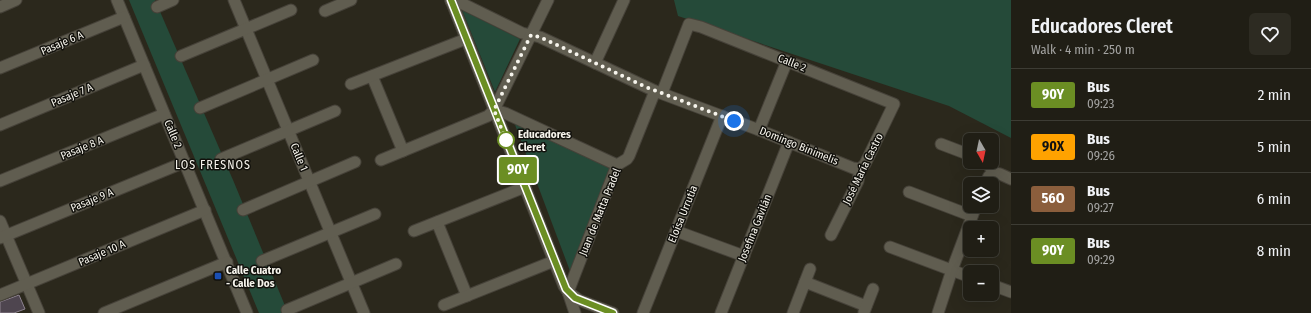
<!DOCTYPE html>
<meta charset="utf-8">
<style>
body{margin:0;font-family:"Fira Sans Condensed",sans-serif;background:#2d2b22;color:#f1f3f6;height:100vh;display:flex;flex-direction:column;font-size:15px;white-space:nowrap}
*{box-sizing:border-box;margin:0}
p{font-size:13px;color:#a2a2a0}
.icon{flex:none;width:22px;height:22px;fill:none;stroke:currentColor;stroke-width:2;stroke-linecap:round;stroke-linejoin:round}
.map{position:relative;flex:1;overflow:hidden}
.side{display:flex;flex-direction:column;background:#201e15;width:300px}
.side>*{flex:none}
.badge{padding:0 8px;border-radius:3px;font-size:14px;line-height:26px}
.needle{width:26px;rotate:171deg}
.buttons{position:absolute;left:963px;top:133px;display:grid;gap:8px}
.buttons a{display:grid;place-items:center;width:36px;height:36px;border-radius:6px;background:#201e15;box-shadow:0 4px 16px #0002,0 0 0 1px #3d3c34;font-size:20px}
.you{position:absolute;width:20px;height:20px;margin:-10px;border:3px solid #fff;border-radius:50%;background:#1a73e8;box-shadow:0 0 0 6px #1a73e833}
.map>.badge{position:absolute;translate:-50% -50%;box-shadow:0 0 0 2px #fff}
.round{display:grid;place-items:center;flex:none;width:42px;height:42px;border-radius:6px;background:#2d2b22}
.summary{display:flex;align-items:center;justify-content:space-between;height:68px;padding:0 20px}
h1{font-size:19px;font-weight:600;line-height:30px}
ul{padding:0;list-style:none}
li{display:flex;align-items:center;gap:12px;height:52px;padding:0 20px;border-top:1px solid #3d3c34}
li div{flex:1}
li b{display:block;font-size:15px}
li em{font-style:normal}
li .badge{min-width:44px;font-weight:700;text-align:center}
main{display:flex;flex:1;min-height:0}
.map>svg:first-child{display:block}
</style>
<main>
<div class="map">
<svg width="1011" height="313" viewBox="0 0 1011 313">
<rect width="100%" height="100%" fill="#2b281c"/>
<!-- green -->
<g fill="#254a39">
<polygon points="129,0 155,0 233,180 288,313 259,313"/>
<polygon points="674,0 1011,0 1011,138 949,106 678,16"/>
<polygon points="462,10 520,39 495,92"/>
<polygon points="514,122 611,167 570,271"/>
</g>
<!-- building -->
<polygon fill="#4e454f" stroke="#8d838f" points="19,295 25,309 14,313 0,313 0,302"/>
<g fill="none" stroke-linecap="round" stroke-linejoin="round">
<!-- minor casing -->
<g stroke="#464239" stroke-width="13">
<g id="minor">
<polyline points="117,0 247,313"/>
<polyline points="234,0 364,313"/>
<polyline points="451,0 564,286 568,292 575,313"/>
<polyline points="451,1 455,0 522,33 540,37 655,91 759,130 853,168 860,169"/>
<polyline points="0,7 16,0"/>
<polyline points="157,7 173,0"/>
<polyline points="325,11 351,0"/>
<polyline points="181,56 291,10"/>
<polyline points="595,63 624,0"/>
<polyline points="0,68 124,17"/>
<polyline points="372,76 403,151"/>
<polyline points="351,84 466,39"/>
<polyline points="662,93 689,24 701,27 894,104 865,164 860,169 858,181 831,235"/>
<polyline points="200,108 313,60"/>
<polyline points="494,110 505,113 617,165"/>
<polyline points="0,125 144,65"/>
<polyline points="759,130 787,61"/>
<polyline points="941,144 970,155"/>
<polyline points="221,159 335,111"/>
<polyline points="381,160 488,116 494,110 548,0"/>
<polyline points="985,162 992,169 994,173"/>
<polyline points="994,173 1000,174 1011,179"/>
<polyline points="0,181 164,114"/>
<polyline points="985,184 989,176 994,173"/>
<polyline points="909,192 972,216"/>
<polyline points="243,210 355,162"/>
<polyline points="0,221 39,313"/>
<polyline points="437,222 467,296"/>
<polyline points="414,231 525,187"/>
<polyline points="676,231 744,256"/>
<polyline points="0,238 185,162"/>
<polyline points="890,247 970,277"/>
<polyline points="262,261 375,214"/>
<polyline points="805,282 866,306"/>
<polyline points="992,285 1011,292"/>
<polyline points="568,292 617,165 627,159 629,156 655,91"/>
<polyline points="568,292 579,300 613,313"/>
<polyline points="0,295 205,210"/>
<polyline points="444,305 554,261"/>
<polyline points="287,310 396,264"/>
<polyline points="864,312 873,289"/>
<polyline points="104,313 227,262"/>
<polyline points="643,313 722,116"/>
<polyline points="721,313 789,142"/>
<polyline points="793,313 810,269"/>
<polyline points="938,313 952,270 976,206"/>
</g>
</g>
<!-- minor -->
<use href="#minor" stroke="#605d50" stroke-width="11"/>
</g>
<g fill="none" stroke-linecap="round" stroke-linejoin="round">
<!-- line casing -->
<g stroke="#fff" stroke-width="9">
<polyline id="line" points="451,0 566,289 575,298 613,313"/>
</g>
<!-- line -->
<use href="#line" stroke="#6b8e23" stroke-width="6"/>
<!-- walk -->
<polyline stroke="#f6f4ec" stroke-width="4" stroke-dasharray="0 7.2" points="506,140 494,110 531,35 540,37 646,87 734,121"/>
</g>
<!-- markers -->
<circle fill="#fff" stroke="#6b8e23" stroke-width="2" cx="506" cy="140" r="8"/>
<rect fill="#1a4fb4" stroke="#12110c" stroke-width="1.5" x="214" y="272" width="8" height="8" rx="2"/>
<g text-anchor="middle" dominant-baseline="central" stroke-width="3" stroke-linejoin="round" paint-order="stroke">
<!-- street labels -->
<g font-size="11" fill="#f6f4ec" stroke="#12110c">
<text transform="translate(62 43) rotate(-23)">Pasaje 6 A</text>
<text transform="translate(792 63) rotate(22)">Calle 2</text>
<text transform="translate(72 95) rotate(-23)">Pasaje 7 A</text>
<text transform="translate(173 134) rotate(67)">Calle 2</text>
<text transform="translate(799 146) rotate(22)">Domingo Binimelis</text>
<text transform="translate(82 148) rotate(-22)">Pasaje 8 A</text>
<text transform="translate(299 157) rotate(67)">Calle 1</text>
<text transform="translate(863 169) rotate(-64)">José María Castro</text>
<text transform="translate(92 200) rotate(-22)">Pasaje 9 A</text>
<text transform="translate(600 212) rotate(-68)">Juan de Matta Pradel</text>
<text transform="translate(683 214) rotate(-68)">Eloísa Urrutia</text>
<text transform="translate(755 228) rotate(-68)">Josefina Gavilán</text>
<text transform="translate(102 253) rotate(-23)">Pasaje 10 A</text>
</g>
<!-- stop labels -->
<g font-size="11" font-weight="bold" fill="#f6f4ec" stroke="#12110c" text-anchor="start">
<text x="518" y="134">Educadores<tspan x="518" dy="13">Cleret</tspan></text>
</g>
<!-- poi labels -->
<g font-size="11" font-weight="bold" fill="#f6f4ec" stroke="#12110c" text-anchor="start">
<text x="226" y="270">Calle Cuatro<tspan x="226" dy="13">- Calle Dos</tspan></text>
</g>
<!-- neighbourhood labels -->
<g font-size="12" letter-spacing="1" fill="#f6f4ec" stroke="#12110c">
<text x="213" y="165">LOS FRESNOS</text>
</g>
</g>
</svg>
<div class="buttons">
<a><svg class="needle" viewBox="-14 -14 28 28"><path d="M0-13l5 13h-10z" fill="#e53935"/><path d="M0 13l5-13h-10z" fill="#a2a2a0"/></svg></a>
<a><svg class="icon" aria-label="layers" viewBox="0 0 24 24"><path d="M12 4l9 5-9 5-9-5zM3 14l9 5 9-5"/></svg></a>
<a>+</a>
<a>−</a>
</div>
<div class="you" style="left:734px;top:121px"></div>
<b class="badge" style="left:518px;top:170px;background:#6b8e23;color:#fff">90Y</b>
</div>
<section class="side">
<div class="summary"><div><h1>Educadores Cleret</h1><p>Walk · 4 min · 250 m</p></div><a class="round"><svg class="icon" aria-label="heart" viewBox="0 0 24 24"><path d="M12 20l-8-8c-3-5 5-10 8-4 3-6 11-1 8 4z"/></svg></a></div>
<ul>
<li><span class="badge" style="background:#6b8e23;color:#fff">90Y</span><div><b>Bus</b><p>09:23</p></div><em>2 min</em></li>
<li><span class="badge" style="background:#ffa200;color:#111">90X</span><div><b>Bus</b><p>09:26</p></div><em>5 min</em></li>
<li><span class="badge" style="background:#8b5e3c;color:#fff">56O</span><div><b>Bus</b><p>09:27</p></div><em>6 min</em></li>
<li><span class="badge" style="background:#6b8e23;color:#fff">90Y</span><div><b>Bus</b><p>09:29</p></div><em>8 min</em></li>
</ul>
</section>
</main>
